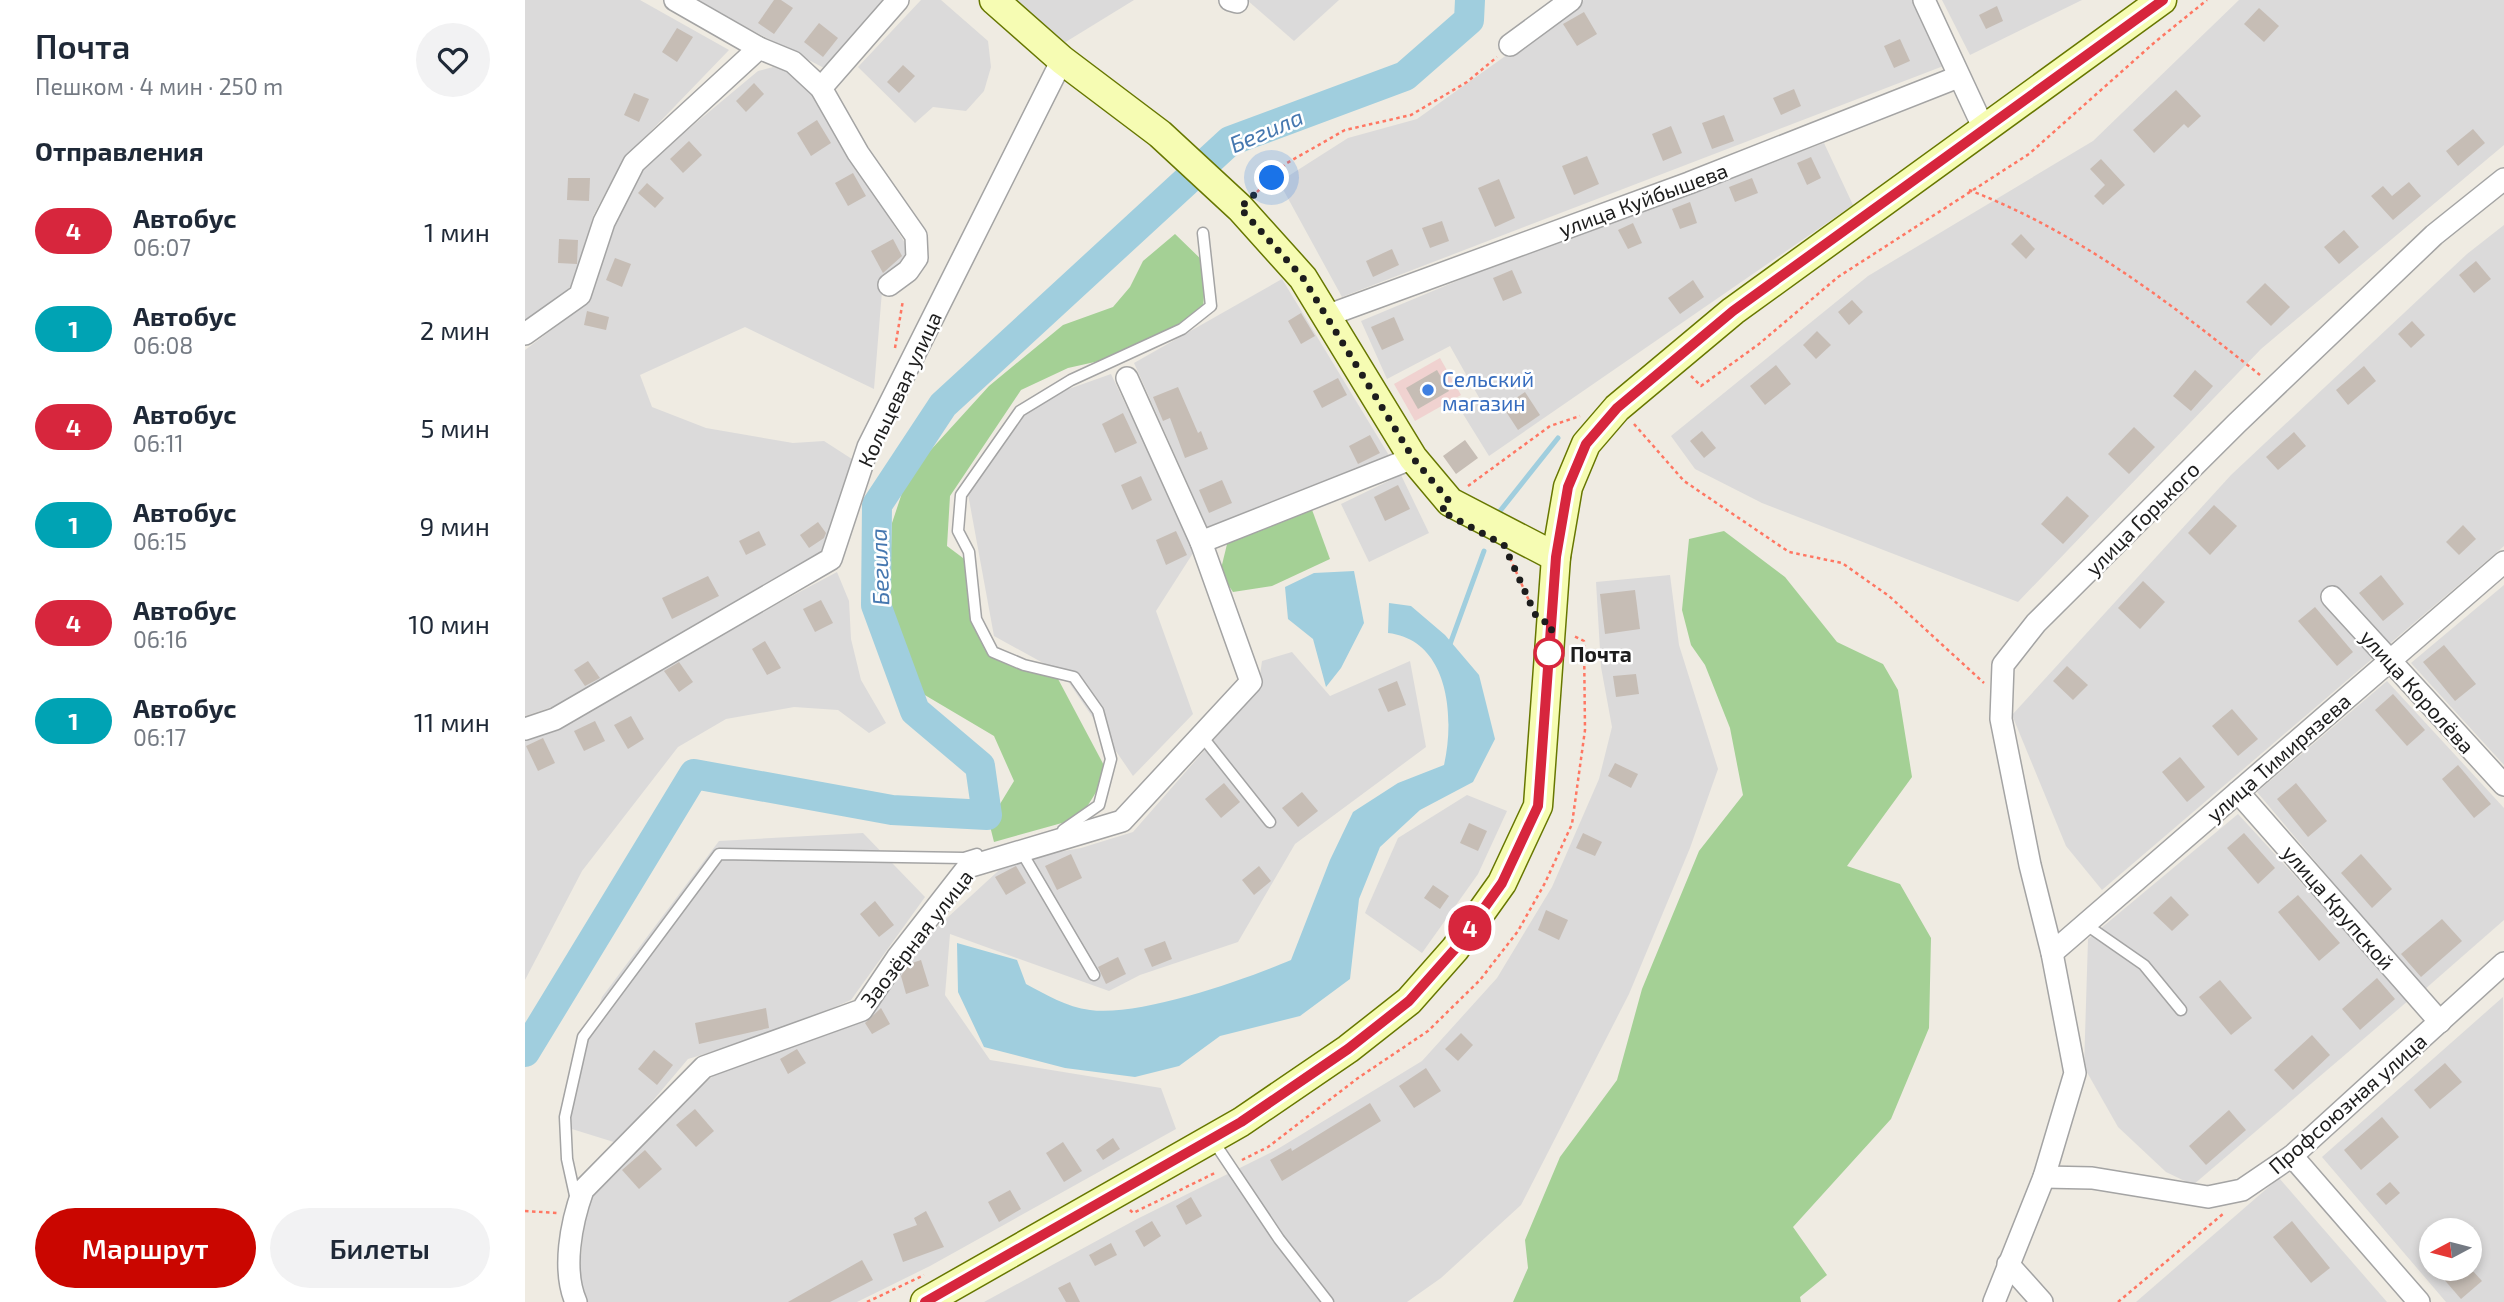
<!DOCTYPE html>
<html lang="ru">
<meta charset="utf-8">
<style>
body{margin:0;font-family:"Exo 2",sans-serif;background:#f2f2f3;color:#1f2937;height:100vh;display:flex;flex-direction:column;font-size:26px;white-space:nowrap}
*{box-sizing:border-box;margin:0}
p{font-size:23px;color:#747a83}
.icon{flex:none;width:38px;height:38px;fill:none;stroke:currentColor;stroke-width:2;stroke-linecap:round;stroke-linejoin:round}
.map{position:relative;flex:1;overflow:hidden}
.side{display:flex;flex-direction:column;background:#fff;width:525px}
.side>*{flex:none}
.badge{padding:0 14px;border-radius:23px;font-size:24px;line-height:46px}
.needle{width:46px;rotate:263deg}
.controls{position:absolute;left:1894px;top:1218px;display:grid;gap:14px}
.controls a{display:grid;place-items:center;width:63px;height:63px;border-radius:50%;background:#fff;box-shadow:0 4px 10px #0003;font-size:35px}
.you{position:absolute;width:35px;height:35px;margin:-18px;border:5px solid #fff;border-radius:50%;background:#1a73e8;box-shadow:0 0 0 10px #1a73e833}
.map>.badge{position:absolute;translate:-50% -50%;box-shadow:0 0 0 4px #fff}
h2{padding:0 35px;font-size:26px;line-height:63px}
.round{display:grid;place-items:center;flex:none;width:74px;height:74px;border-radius:37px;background:#f2f2f3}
.summary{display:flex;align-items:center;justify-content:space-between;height:119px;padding:0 35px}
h1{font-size:33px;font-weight:600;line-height:52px}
.button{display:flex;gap:14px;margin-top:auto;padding:14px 35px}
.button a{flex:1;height:80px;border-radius:42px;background:#ca0600;color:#fff;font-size:28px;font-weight:600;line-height:80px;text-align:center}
.button a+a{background:#f2f2f3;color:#1f2937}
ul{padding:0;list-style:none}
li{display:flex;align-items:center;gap:21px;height:98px;padding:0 35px}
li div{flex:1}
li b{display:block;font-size:26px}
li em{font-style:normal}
li .badge{min-width:77px;font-weight:700;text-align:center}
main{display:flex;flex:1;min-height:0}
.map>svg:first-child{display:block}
</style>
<main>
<section class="side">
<div class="summary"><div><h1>Почта</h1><p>Пешком · 4 мин · 250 m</p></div><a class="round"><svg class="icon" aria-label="heart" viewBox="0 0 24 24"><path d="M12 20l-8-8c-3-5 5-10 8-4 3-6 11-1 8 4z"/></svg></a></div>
<h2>Отправления</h2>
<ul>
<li><span class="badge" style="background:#d7263d;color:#fff">4</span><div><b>Автобус</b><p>06:07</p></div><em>1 мин</em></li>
<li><span class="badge" style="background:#00a3b4;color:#fff">1</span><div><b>Автобус</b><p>06:08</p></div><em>2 мин</em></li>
<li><span class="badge" style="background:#d7263d;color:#fff">4</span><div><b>Автобус</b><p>06:11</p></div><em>5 мин</em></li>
<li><span class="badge" style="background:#00a3b4;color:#fff">1</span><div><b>Автобус</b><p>06:15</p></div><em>9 мин</em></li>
<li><span class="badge" style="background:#d7263d;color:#fff">4</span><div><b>Автобус</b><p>06:16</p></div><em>10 мин</em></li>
<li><span class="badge" style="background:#00a3b4;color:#fff">1</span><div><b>Автобус</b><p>06:17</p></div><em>11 мин</em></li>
</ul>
<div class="button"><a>Маршрут</a><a>Билеты</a></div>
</section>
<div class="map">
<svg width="1979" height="1302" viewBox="0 0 1979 1302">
<rect width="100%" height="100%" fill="#efebe2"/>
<!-- residential -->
<g fill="#dbdada" fill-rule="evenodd">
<polygon points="0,0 115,0 204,50 98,160 68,216 51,280 31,303 0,324"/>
<polygon points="169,0 359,0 299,68"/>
<polygon points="396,0 416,0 463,41 466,67 459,91 441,111 408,107 390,123 333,67"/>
<polygon points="491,0 609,0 539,43"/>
<polygon points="722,0 814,0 769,41"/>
<polygon points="1059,0 1392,0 1421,65 817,297 754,182 823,138 892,119"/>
<polygon points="1417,0 1557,0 1445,55"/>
<polygon points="1714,0 1979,0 1979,145 1736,349 1493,602 1237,503 1170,469 1146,436 1343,276 1568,141"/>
<polygon points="248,67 270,73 285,91 385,251 384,263 358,279 349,389 220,327 115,375 127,407 181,428 268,443 299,441 330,461 301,551 51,699 0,716 0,350 62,303 86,222 118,167 233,71"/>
<polygon points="1299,143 1328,205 964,456 938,414 956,401 925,346 862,379 836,321 939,278"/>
<polygon points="1979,225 1979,546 1577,890 1541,846 1487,715 1706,475 1942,254"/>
<polygon points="757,279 865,457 682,527 609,363"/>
<polygon points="586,374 670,550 631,611 668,714 608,776 538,674 469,636 441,483 493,407"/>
<polygon points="876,475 904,533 844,562 816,504"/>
<polygon points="312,572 324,601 326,639 336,680 361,723 344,733 313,710 269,707 201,719 153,747 57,871 0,980 0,738"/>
<polygon points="1145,575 1154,645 1193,769 1165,848 1104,994 996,1205 916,1278 882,1302 459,1302 612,1219 751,1150 897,1061 972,978 1027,887 1074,779 1087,727 1076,667 1071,582"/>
<polygon points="1979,585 1979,765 1886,663"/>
<polygon points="767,652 805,696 885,661 901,747 770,844 713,942 615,975 584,991 425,934 420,995 465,1060 636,1088 651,1129 405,1266 332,1302 63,1302 54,1277 61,1206 73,1183 114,1144 191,1073 310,1032 347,1008 373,963 484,861 556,848 608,832 733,689 737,661"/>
<polygon points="1862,681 1979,808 1979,920 1899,990 1732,792"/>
<polygon points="942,795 982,811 953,874 897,953 840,913 873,838"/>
<polygon points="1713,814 1884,1000 1668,1185 1641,1172 1593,1127 1559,1067 1563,939"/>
<polygon points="338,833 400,897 326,1000 252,1032 163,1059 92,1143 34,1125 77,997 194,841"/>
<path d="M1978,997l1,305h-58l-124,-145zM1906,1230h38v39h-38z"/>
<polygon points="1754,1178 1862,1302 1611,1302"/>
</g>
<!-- commercial -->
<polygon fill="#f0d2d0" points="915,358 936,395 890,421 869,384"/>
<!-- forest -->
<g fill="#a4d095">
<polygon points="650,234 681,264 678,310 610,353 543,368 496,390 425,496 422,546 446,564 446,622 490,667 532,677 583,773 555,818 469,842 464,822 489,781 469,736 393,691 364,597 367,523 383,475 464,386 538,325 588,307 605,287 618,261"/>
<polygon points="786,507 805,559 747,586 708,592 695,573 704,536"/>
<polygon points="1199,531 1260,577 1312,642 1358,664 1373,690 1387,777 1322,866 1375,884 1406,938 1404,1028 1366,1119 1268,1227 1302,1275 1275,1297 1276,1302 988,1302 1003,1268 1000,1240 1035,1157 1092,1080 1117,989 1174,851 1218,795 1205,728 1180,665 1166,645 1157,610 1164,539"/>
</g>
<!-- water -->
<g fill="#a0cede">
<polygon points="829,571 839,623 816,668 801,687 788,639 763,619 760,587 789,573"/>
<path d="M864,603l22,3 34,29 34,40 16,64 -22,43 -53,28 -40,37 -21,52 -9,80 -50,37 -80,20 -41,30 -44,11 -70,-9 -81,-21 -26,-55 -1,-49 60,17 9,24c21,11 40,23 64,26 49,7 154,-30 201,-50l39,-100 23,-48 45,-29 46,-18c11,-48 5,-125 -56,-132z"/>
</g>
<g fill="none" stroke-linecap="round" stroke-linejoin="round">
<!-- stream -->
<g stroke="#a0cede" stroke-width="5">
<polyline points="975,511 1033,438"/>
<polyline points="924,647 959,551"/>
</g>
<!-- river -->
<polyline stroke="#a0cede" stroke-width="30" points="0,1052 169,774 367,810 462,815 455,766 390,711 351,605 352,505 418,405 705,141 880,76 944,20 945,0"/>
</g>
<!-- building -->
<g fill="#c6bdb5">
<polygon points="249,0 256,0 268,8 249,34 233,23"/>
<polygon points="1472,6 1478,21 1461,29 1454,15"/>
<polygon points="1734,8 1754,26 1739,42 1719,24"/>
<polygon points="1059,12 1072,34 1052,46 1038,24"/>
<polygon points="294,23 313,38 298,57 279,42"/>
<polygon points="152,28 168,37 152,62 137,52"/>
<polygon points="1375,39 1385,61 1369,68 1359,46"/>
<polygon points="378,65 390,76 374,93 362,82"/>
<polygon points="229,83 239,94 221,112 211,101"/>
<polygon points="1269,89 1276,106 1256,115 1248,98"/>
<polygon points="1651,90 1676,116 1663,128 1659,124 1629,153 1608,130"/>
<polygon points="109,93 124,99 114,122 99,115"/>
<polygon points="1199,115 1209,141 1187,149 1177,123"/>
<polygon points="292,120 306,143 286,156 272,133"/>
<polygon points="1146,126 1157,153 1138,161 1127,134"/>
<polygon points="1948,129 1960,143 1933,166 1921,151"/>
<polygon points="164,141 177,155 158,173 145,159"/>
<polygon points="1062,156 1074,184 1049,195 1037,166"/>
<polygon points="1286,157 1296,178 1282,185 1272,163"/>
<polygon points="1576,159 1600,185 1578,205 1569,196 1580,185 1565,169"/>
<polygon points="328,173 341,196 323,206 310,183"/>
<polygon points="43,178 65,178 64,201 42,200"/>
<polygon points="1227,178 1233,193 1210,202 1204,187"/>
<polygon points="974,179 990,218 970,227 953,188"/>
<polygon points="1884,182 1896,196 1868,220 1846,196 1858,186 1867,196"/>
<polygon points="122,183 139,198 130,208 113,193"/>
<polygon points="1165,202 1172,223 1155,229 1147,209"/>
<polygon points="917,221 924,241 905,248 897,228"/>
<polygon points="1108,223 1117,243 1103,249 1093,230"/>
<polygon points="1819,230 1834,247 1814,264 1799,247"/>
<polygon points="1496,234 1510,249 1501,259 1486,244"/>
<polygon points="34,239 53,240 52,264 33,263"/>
<polygon points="368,239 377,256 358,273 346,251"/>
<polygon points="867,249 874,265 848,277 841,261"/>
<polygon points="90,258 106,264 97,287 81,280"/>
<polygon points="1951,261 1966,279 1949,293 1934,275"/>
<polygon points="987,270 997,293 978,301 968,278"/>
<polygon points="1168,280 1179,297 1155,314 1143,298"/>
<polygon points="1740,283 1765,307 1746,326 1721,302"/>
<polygon points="1327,300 1338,312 1324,325 1313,312"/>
<polygon points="62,311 84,317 81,330 59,325"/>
<polygon points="776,313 790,336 776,344 763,321"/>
<polygon points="869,317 879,340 857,350 846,327"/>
<polygon points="1887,321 1900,335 1886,348 1873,334"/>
<polygon points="1292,331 1306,345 1291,359 1278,345"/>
<polygon points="1251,365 1266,384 1240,405 1225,386"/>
<polygon points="1839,366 1851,381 1823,405 1811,390"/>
<polygon points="912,370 924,391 893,409 881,388"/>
<polygon points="1670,370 1688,386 1666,411 1648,396"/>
<polygon points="813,378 822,395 797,408 788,391"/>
<polygon points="653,387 673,433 676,431 683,449 660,458 645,418 638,421 628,397"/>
<polygon points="1000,392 1015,415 993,430 978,407"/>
<polygon points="598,413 612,443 590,453 577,424"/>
<polygon points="1609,427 1630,447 1604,474 1583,454"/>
<polygon points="1177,431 1191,448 1179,458 1165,441"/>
<polygon points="1769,432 1781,446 1753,470 1741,457"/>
<polygon points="845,435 855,453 833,464 824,446"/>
<polygon points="940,440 953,458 931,474 918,456"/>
<polygon points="616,476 627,500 607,510 596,485"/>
<polygon points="697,480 707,503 684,513 674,490"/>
<polygon points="873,485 885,509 860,521 849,497"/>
<polygon points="1542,496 1564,516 1538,544 1516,524"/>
<polygon points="1689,505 1712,526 1685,555 1663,533"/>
<polygon points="293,522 301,533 299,538 284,548 275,535"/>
<polygon points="1938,525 1951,539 1934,555 1921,542"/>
<polygon points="234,531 241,545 221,555 214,541"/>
<polygon points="651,531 662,555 641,565 631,540"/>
<polygon points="1856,575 1879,604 1858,621 1834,593"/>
<polygon points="183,576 194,596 147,619 137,598"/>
<polygon points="1618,581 1640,602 1615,629 1593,608"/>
<polygon points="1110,590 1115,629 1080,634 1075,594"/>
<polygon points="296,600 308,623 290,632 278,609"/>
<polygon points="1790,607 1828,652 1812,666 1773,621"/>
<polygon points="240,641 256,668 242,675 227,649"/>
<polygon points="1919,645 1951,684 1930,701 1898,662"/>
<polygon points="63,661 75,678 60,686 49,670"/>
<polygon points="154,662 168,682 154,692 139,671"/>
<polygon points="1542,666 1563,685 1548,700 1528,681"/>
<polygon points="1111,674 1114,694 1091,697 1088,676"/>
<polygon points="872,681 881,705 863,712 853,689"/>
<polygon points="1868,694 1900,730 1882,746 1850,710"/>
<polygon points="1707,709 1733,739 1713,756 1687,726"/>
<polygon points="106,716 119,739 103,749 89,725"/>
<polygon points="70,721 80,741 59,751 49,731"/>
<polygon points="18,738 30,763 13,771 1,746"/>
<polygon points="1655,757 1680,787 1662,802 1637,772"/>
<polygon points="1090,763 1113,774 1106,788 1083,776"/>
<polygon points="1933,765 1966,804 1949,818 1917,779"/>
<polygon points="699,783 715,802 696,818 680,799"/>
<polygon points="1771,783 1802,821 1783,837 1752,799"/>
<polygon points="777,792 793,811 773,827 757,808"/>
<polygon points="944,823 962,831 953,851 935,843"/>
<polygon points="1058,833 1077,842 1070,856 1051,848"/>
<polygon points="1719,833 1750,868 1733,884 1702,848"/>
<polygon points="546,854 557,878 532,890 520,866"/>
<polygon points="1836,854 1867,889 1847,908 1816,873"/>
<polygon points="491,866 501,883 481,895 470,877"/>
<polygon points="734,866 746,881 729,895 717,880"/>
<polygon points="908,885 924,896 915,909 899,898"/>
<polygon points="1773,895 1815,943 1794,961 1753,912"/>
<polygon points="1646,896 1664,915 1647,931 1628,913"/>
<polygon points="350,901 369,925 354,937 335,914"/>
<polygon points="1021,910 1043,920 1034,940 1013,930"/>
<polygon points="1917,919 1937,941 1896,977 1876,954"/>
<polygon points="640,941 647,959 627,967 619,949"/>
<polygon points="593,957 601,974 581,984 573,967"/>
<polygon points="396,960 404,986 381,994 376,976 384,964"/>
<polygon points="1852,978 1870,999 1835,1030 1817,1009"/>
<polygon points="1695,980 1727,1018 1706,1035 1674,997"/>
<polygon points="241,1008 244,1028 174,1044 170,1023"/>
<polygon points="356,1008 365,1024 347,1034 340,1023"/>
<polygon points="936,1033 948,1045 933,1061 920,1049"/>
<polygon points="1787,1035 1805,1055 1768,1090 1749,1070"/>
<polygon points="272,1049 281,1063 263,1074 255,1059"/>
<polygon points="129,1050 148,1065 132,1085 113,1069"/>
<polygon points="1920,1063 1937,1082 1905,1109 1889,1090"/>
<polygon points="901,1068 916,1091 889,1108 874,1086"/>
<polygon points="845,1103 856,1121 757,1181 745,1160 766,1148 767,1151"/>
<polygon points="170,1109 189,1131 171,1147 151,1125"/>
<polygon points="1704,1110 1721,1130 1681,1165 1664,1146"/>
<polygon points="1857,1117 1874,1137 1836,1170 1819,1150"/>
<polygon points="588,1138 595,1149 578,1160 571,1150"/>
<polygon points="538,1142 557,1171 539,1182 521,1153"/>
<polygon points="120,1150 137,1169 114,1189 97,1170"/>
<polygon points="1865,1182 1875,1193 1861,1205 1851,1194"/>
<polygon points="485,1190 496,1209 474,1222 463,1202"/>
<polygon points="666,1197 677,1216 661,1225 651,1206"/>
<polygon points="401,1211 419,1247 378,1262 368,1234 392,1225 389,1218"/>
<polygon points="627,1221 636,1236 619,1247 610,1231"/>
<polygon points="1767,1221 1805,1268 1786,1283 1748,1237"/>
<polygon points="586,1243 592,1255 570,1266 564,1255"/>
<polygon points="337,1260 348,1280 305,1302 263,1302"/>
<polygon points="1910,1269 1946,1269 1957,1281 1936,1299"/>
<polygon points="545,1282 555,1302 541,1302 533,1288"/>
</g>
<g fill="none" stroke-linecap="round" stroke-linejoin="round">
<!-- lane casing -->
<g stroke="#a4a4a4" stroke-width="13">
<g id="lane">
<polyline points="676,735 745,822"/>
<polyline points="538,830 574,805 586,759 573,711 549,677 499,665 468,652 451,619 444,552 433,531 436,495 495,411 546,380 657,329 686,306 678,233"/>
<polyline points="496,851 569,975"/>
<polyline points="1560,924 1619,965 1656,1010"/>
<polyline points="687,1139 754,1239 803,1302"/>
<polyline points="51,1200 42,1159 40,1117 58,1037 194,854 439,858 452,854"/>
</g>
</g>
<!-- street casing -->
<g stroke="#a4a4a4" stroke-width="24">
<g id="street">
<polyline points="150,0 234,48 268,62 296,88 333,153 391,236 392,258 383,271 364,285"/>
<polyline points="705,0 712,2"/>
<polyline points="1399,0 1459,129"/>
<polyline points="985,45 1046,0"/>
<polyline points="296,88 373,0"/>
<polyline points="801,316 1164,183 1433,77"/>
<polyline points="0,334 55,295 79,222 109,163 234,48"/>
<polyline points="602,378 676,542 888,458"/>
<polyline points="1807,597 1979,785"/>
<polyline points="0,729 30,719 306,559 343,447 537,60"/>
<polyline points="1713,792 1915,1022"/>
<polyline points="1527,953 1979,562"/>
<polyline points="1767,1156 1894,1302"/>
<polyline points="1519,1177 1567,1178 1683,1197 1717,1190 1767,1156 1979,963"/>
<polyline points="1483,1264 1517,1302"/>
<path d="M51,1302c-14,-32 -5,-79 7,-112l121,-123 158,-57 35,-52 71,-91 154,-46 129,-139 -50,-140"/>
<polyline points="1469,1302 1519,1177 1550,1073 1527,953 1505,865 1476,719 1478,665 1511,623 1712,423 1909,235 1979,179"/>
</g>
</g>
<!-- secondary casing -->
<g stroke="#677700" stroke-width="31">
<g id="secondary">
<polyline points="469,0 537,60 635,134 715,208 778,278 888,458 925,502 1031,557"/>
<polyline points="400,1302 716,1122 823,1049 884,1001 930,949 977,883 1013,806 1031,557 1043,487 1061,444 1092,408 1208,311 1637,0"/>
</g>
</g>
<!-- path -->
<g stroke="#ff7763" stroke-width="2.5" stroke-dasharray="3.5 3.5" stroke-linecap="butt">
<path d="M1444,190c109,42 200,112 291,185"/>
<polyline points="732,192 762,163 820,130 886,115 942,82 972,57"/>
<polyline points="370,348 378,300"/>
<polyline points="1166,376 1176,386 1234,344 1313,277 1504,154 1630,42 1682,0"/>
<polyline points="1109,424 1159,481 1264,552 1317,563 1364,596 1459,683"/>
<polyline points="943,486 1025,426 1055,416"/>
<polyline points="985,558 1005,603"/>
<polyline points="717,1160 743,1147 833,1078 903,1031 955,980 993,931 1020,883 1047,824 1060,730 1059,641 1047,635"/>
<polyline points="605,1210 608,1213 692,1172"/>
<polyline points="0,1211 32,1213"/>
<polyline points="342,1302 399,1275"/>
<polyline points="1593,1302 1698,1214"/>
</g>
<!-- lane -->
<use href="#lane" stroke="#fff" stroke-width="10"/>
<!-- street -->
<use href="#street" stroke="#fff" stroke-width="21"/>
<!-- secondary -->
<use href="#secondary" stroke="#f6fcb3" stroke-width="28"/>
</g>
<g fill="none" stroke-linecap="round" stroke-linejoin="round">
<!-- line casing -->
<g stroke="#fff" stroke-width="16">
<polyline id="line" points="400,1302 716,1122 823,1049 884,1001 930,949 977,883 1013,806 1031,557 1043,487 1061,444 1092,408 1208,311 1638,0"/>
</g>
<!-- line -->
<use href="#line" stroke="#d7263d" stroke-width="10"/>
<!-- walk -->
<polyline stroke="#1d1d1d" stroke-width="7" stroke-dasharray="0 12.6" points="747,178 715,208 778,278 888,458 925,502 916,511 979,545 1012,618 1027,625 1024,653"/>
</g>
<!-- markers -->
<circle fill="#3f7fe0" stroke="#fff" stroke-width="2.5" cx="903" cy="390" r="7"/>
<circle fill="#fff" stroke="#d7263d" stroke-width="3.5" cx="1024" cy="653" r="14"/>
<g text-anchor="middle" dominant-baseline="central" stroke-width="5" stroke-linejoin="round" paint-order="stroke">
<!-- street labels -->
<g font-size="21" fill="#1d1d1d" stroke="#fff">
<text transform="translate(1118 199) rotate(-20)">улица Куйбышева</text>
<text transform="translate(374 389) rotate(-65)">Кольцевая улица</text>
<text transform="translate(1617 518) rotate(-45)">улица Горького</text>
<text transform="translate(1893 691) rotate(48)">улица Королёва</text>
<text transform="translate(1753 757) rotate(-41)">улица Тимирязева</text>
<text transform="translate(1814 907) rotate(49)">улица Крупской</text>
<text transform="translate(391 938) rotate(-52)">Заозёрная улица</text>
<text transform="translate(1822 1103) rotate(-41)">Профсоюзная улица</text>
</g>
<!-- shop labels -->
<g font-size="21" fill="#366cbe" stroke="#fff" text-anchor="start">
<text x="917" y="378">Сельский<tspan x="917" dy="24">магазин</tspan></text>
</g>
<!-- stop labels -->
<g font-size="21" font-weight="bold" fill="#1d1d1d" stroke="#fff" text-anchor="start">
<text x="1045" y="653">Почта</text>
</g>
<!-- water labels -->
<g font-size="23" font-style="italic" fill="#4678b0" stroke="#fff">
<text transform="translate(741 130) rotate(-23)">Бегила</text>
<text transform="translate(354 567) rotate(-92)">Бегила</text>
</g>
</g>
</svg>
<div class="controls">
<a><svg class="needle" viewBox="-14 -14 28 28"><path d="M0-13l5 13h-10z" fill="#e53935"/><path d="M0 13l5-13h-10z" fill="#747a83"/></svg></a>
</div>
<div class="you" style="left:747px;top:178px"></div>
<b class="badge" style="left:945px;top:928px;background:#d7263d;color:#fff">4</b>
</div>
</main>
